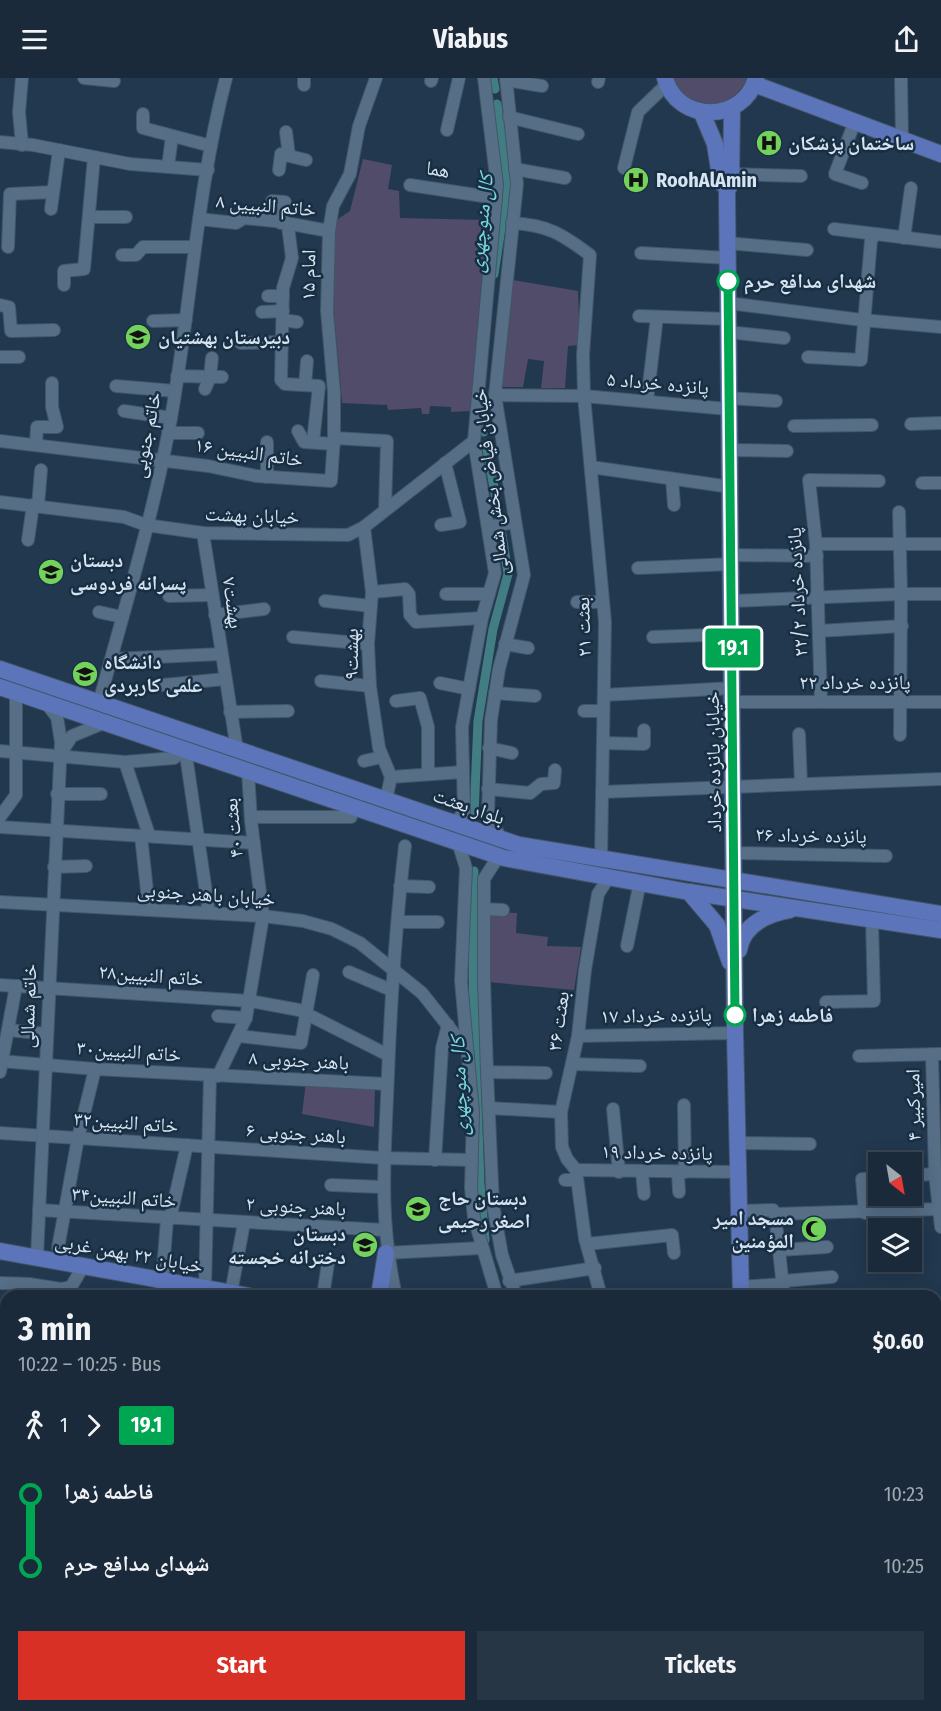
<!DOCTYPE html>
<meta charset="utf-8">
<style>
body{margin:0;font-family:"Fira Sans Condensed","Noto Naskh Arabic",sans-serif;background:#273645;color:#f1f3f6;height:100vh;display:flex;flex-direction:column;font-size:22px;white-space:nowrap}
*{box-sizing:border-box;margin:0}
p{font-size:20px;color:#9fa7af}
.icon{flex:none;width:33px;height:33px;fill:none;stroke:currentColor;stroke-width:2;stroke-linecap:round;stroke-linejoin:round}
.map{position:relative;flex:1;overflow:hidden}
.panel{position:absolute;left:0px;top:1212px;width:942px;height:422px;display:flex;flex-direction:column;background:#1a2a3a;border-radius:18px 18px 0 0;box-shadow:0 3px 15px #0003,0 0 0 2px #384654}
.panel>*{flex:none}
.badge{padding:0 12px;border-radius:4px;font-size:21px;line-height:39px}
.needle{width:39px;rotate:149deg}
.tools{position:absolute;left:868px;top:1074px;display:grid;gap:12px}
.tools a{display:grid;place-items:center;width:54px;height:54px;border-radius:0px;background:#1a2a3a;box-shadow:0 3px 15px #0003,0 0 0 2px #384654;font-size:30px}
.map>.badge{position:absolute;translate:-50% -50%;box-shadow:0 0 0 3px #fff}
.legs{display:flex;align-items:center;gap:9px;height:66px;padding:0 18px;font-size:20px}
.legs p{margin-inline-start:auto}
.overview{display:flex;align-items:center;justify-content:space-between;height:102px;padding:0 18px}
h1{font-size:33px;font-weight:700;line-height:45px}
.cta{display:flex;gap:12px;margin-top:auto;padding:12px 18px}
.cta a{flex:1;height:69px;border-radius:0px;background:#d93025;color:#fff;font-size:24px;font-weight:700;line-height:69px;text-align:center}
.cta a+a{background:#273645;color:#f1f3f6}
ul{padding:0 18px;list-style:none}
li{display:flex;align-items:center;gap:21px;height:72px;font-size:22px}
li i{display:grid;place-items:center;width:9px;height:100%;margin:0 8px;background:currentColor}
li i::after{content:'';width:15px;height:15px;margin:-8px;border:4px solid;border-radius:50%;background:#1a2a3a}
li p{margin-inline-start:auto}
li:first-child i{background:linear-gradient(#0000 50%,currentColor 0)}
li:last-child i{background:linear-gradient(currentColor 50%,#0000 0)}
header{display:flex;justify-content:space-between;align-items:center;height:78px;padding:0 18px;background:#1a2a3a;font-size:27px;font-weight:700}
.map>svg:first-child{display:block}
</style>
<header><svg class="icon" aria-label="menu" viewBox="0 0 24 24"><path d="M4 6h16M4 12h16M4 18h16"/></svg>Viabus<svg class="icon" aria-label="share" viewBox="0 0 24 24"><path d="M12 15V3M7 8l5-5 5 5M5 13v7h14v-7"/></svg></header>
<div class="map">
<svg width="941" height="1633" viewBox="0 0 941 1633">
<rect width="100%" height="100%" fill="#22384e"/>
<!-- green -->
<g fill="#514c69">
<path d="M672,0h76c-11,24 -45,39 -66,16 -4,-4 -7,-11 -10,-16z"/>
<path d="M363,81l29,6 -4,24 11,2 1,27 87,2 -17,191 -19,1v-5l-21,-1 -1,8h-7l-1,-6 -33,2 -1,-5 -45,-2c-3,-53 -17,-134 -4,-184l12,-8z"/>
<polygon points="513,202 578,213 580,267 568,268 565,310 541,310 544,283 528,281 523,309 499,309"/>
<polygon points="490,834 517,835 516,855 548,859 547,868 581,869 574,912 487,904"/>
<polygon points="306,1004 375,1009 374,1049 302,1036"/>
</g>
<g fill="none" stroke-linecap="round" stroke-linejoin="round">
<!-- canal -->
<g stroke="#437d84" stroke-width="9">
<polyline points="493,0 495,11"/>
<polyline points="494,196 508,105 497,26"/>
<polyline points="480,330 484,354"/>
<polyline points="486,366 499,438"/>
<polyline points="474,737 478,643 493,551 508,496 501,451"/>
<polyline points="474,793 473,899 480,1106 485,1162"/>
<polyline points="677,1628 678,1633"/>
</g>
<!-- minor casing -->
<g stroke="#425668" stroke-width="14">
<g id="minor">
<polyline points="84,0 114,3"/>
<polyline points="304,0 304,7"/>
<polyline points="901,0 902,61"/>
<polyline points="506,2 542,8"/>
<polyline points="431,3 432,0"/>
<polyline points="598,4 599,0"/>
<polyline points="143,36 143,50 211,68"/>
<polyline points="509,39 578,56"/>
<polyline points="855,43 835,96 862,105"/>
<polyline points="447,52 459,0"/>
<polyline points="286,54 289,78"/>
<polyline points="0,64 33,67 130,86 208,92"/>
<polyline points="22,67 19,34 22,0"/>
<polyline points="168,89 172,58"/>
<polyline points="624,90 638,34 667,6"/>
<polyline points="515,91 565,100"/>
<polyline points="279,92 281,76 306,82"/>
<polyline points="731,96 801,98"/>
<polyline points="410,107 496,120"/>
<polyline points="272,123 285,124 281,145"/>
<polyline points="51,131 59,72"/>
<polyline points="89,139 126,139"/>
<polyline points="199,141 236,145 244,140 275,143 329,153"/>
<path d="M512,145c36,2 50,11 78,32l-7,100 1,41 21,226 -4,236"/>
<polyline points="288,148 292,180 283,210 281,302 285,306 319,308 313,364"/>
<polyline points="834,151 876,156"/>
<polyline points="904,160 911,110"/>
<polyline points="727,165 807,172"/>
<polyline points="8,169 10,116 53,114"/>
<polyline points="641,175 728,180"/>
<polyline points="122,177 136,177 143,169 195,169"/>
<polyline points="64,207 64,193 84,191 94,79"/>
<polyline points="268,218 283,218"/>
<polyline points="728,225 862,242 941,249"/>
<polyline points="0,227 9,229 11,253 54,252"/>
<polyline points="262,234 283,233"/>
<polyline points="639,238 728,241"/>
<polyline points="283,242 297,244"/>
<polyline points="153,243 186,242"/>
<polyline points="728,254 784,260"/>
<polyline points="241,265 283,264"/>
<polyline points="0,279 19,279"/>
<polyline points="808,279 861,282 871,162 876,156 941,164"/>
<polyline points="177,298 222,299"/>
<polyline points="305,307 307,283"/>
<polyline points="116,308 175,313"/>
<polyline points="205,311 210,299 212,280"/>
<polyline points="495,317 584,318 728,331"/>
<polyline points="728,320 776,323"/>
<polyline points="647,323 657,239"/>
<polyline points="124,333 171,340"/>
<polyline points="911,346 941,345"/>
<polyline points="794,348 872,347"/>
<polyline points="298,353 304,364 334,366"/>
<polyline points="168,355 198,355"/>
<polyline points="334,360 387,363 385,432"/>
<polyline points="0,363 208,388 256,398 331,403 334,360 334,314 327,233 329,153 333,128 350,96 359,48 376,0"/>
<polyline points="36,367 37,349 57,349 52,329 52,305"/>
<polyline points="730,372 787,373"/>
<polyline points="591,389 731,409"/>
<polyline points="267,399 267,364"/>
<polyline points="672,401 674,427"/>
<polyline points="922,405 941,405"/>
<polyline points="0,424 124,439 146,447 203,455 348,457 364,449 474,363"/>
<polyline points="38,428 41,392"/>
<polyline points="441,447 460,444 445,385"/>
<polyline points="364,449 372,514 368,566 370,608 379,670 391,699"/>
<polyline points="488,449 515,444"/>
<polyline points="203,455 237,672"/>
<polyline points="28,462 33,427"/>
<polyline points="816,466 941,466"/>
<polyline points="732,477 817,478"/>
<polyline points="638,490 732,486"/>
<polyline points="372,514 405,511 409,516 410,537 416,544 482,540"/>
<polyline points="446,516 489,516"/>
<polyline points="169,518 212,517"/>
<polyline points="325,523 371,528"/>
<polyline points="732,523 901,516 899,434"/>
<polyline points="577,524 603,524"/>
<polyline points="99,534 122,539"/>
<polyline points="215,537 264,531"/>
<polyline points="819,553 902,548"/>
<polyline points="293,559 368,566"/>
<polyline points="653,559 733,556"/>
<polyline points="505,566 528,570"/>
<polyline points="113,581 221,576"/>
<polyline points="321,603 370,608"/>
<polyline points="440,605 469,611"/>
<polyline points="163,607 225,601"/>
<polyline points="495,615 535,618"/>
<polyline points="604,617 733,610"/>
<polyline points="396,623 420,620 428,649 428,695"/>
<polyline points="734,624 941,624"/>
<polyline points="821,624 816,466 809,402 879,403"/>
<path d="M99,625c25,-94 55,-189 72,-285 20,-113 26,-229 55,-340"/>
<polyline points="584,633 603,633"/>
<polyline points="230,634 288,633"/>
<polyline points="799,656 801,706"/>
<polyline points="900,657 901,516 941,516"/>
<polyline points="603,665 644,666 644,652"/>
<polyline points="185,670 209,835"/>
<polyline points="489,670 512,675"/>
<polyline points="0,673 125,684 174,680 185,670"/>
<polyline points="61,675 72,658 106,644"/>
<polyline points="364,683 382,679"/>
<polyline points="125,684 149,757"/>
<polyline points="391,699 463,694"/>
<polyline points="488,711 530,715 541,706 554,705 555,692"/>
<polyline points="602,714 941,701"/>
<polyline points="57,716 101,716"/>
<polyline points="386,722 391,699"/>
<polyline points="0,739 16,717 16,615"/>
<polyline points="251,739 351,739"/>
<polyline points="455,745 464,734 462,649 482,540 495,495 474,363 497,107 484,0"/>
<polyline points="0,749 254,765"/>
<polyline points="141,758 149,831"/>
<polyline points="501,761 488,736 491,642 499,591 524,497 495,317 517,106 506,0"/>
<polyline points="458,764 466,790 461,903 473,1034 471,1110 474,1140 497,1218"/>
<polyline points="735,775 886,778"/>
<polyline points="498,779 484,801 484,902 487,994 493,1127 502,1177 516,1218"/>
<polyline points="54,789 86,788"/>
<polyline points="400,808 429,809"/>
<polyline points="0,824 263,838 303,843 332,851 360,865 422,915 467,972"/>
<polyline points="484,831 503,832"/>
<polyline points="399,844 438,844"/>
<polyline points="627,868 640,804"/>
<polyline points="349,894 391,912"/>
<polyline points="0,907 250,923 299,932 388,977"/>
<polyline points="826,924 874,923 872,842"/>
<polyline points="218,938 246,940"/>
<polyline points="8,952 47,956"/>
<polyline points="239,958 301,965 313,897"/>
<polyline points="578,958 735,955"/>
<polyline points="932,976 935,1096 941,1149"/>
<polyline points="859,978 941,976"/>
<polyline points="0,983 95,991 387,1006"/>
<polyline points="572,986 640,988"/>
<polyline points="0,994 16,908"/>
<polyline points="487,994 546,995"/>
<polyline points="218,998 246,940 263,838 251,743 248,693"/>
<polyline points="684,1027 685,1094"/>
<polyline points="489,1030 561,1034"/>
<polyline points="613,1031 619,1094"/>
<polyline points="0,1055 383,1080 472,1082"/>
<polyline points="738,1065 810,1066"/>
<polyline points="435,1082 442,970 448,947"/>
<polyline points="576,1092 567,1081 562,1069 561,1034 578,958 585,892 598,816 609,799"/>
<polyline points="576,1092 738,1094"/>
<polyline points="576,1092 585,1161 601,1218"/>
<polyline points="642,1094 644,1116"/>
<polyline points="678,1094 679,1114"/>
<polyline points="912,1098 941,1095"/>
<polyline points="565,1102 577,1102"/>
<polyline points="331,1107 382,1109"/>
<polyline points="39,1132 384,1152"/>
<polyline points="739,1133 773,1132 775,1136"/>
<polyline points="865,1135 862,1101 879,1100"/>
<polyline points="775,1136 939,1131"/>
<polyline points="775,1136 784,1218"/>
<polyline points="170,1141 187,1067"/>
<polyline points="587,1166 672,1157 674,1175"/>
<polyline points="58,1170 78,1060 95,991"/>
<polyline points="780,1172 827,1169"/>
<polyline points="386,1175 481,1170"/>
<polyline points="37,1179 61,664 57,639 46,625"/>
<polyline points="509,1203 595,1190"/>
<polyline points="783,1203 832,1199"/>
<polyline points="0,1205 29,1206 61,1211 71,1209 84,1187"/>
<polyline points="741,1209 783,1206"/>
<polyline points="205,1210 210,997"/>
<polyline points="231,1215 244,1145"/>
<polyline points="27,1218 29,1206"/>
<polyline points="161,1218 167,1141"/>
<polyline points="323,1218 328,1185"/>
<path d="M396,1218c-18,-81 -11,-141 -8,-222 3,-76 8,-152 17,-228"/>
<polyline points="936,1286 941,1285"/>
<polyline points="936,1423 941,1423"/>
<polyline points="0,1440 6,1441"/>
<polyline points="936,1527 941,1527"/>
<polyline points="0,1533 5,1539 3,1633"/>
<polyline points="240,1628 267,1633"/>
<polyline points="403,1628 403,1633"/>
<polyline points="492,1628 493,1633"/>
<polyline points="667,1628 669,1633"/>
<polyline points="686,1628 689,1633"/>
<polyline points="790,1628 790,1633"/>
<polyline points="862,1628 862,1633"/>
<polyline points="80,1633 81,1628"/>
<polyline points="205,1633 206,1628"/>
<polyline points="282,1633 283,1628"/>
</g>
</g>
<!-- major casing -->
<g stroke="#425668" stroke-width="18">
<g id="major">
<path d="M665,0c12,46 79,45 91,0"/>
<polyline points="754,6 941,76"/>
<polyline points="732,30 731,105 727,113 735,955 741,1218"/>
<polyline points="702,35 715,66 721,105"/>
<polyline points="0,591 519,767 941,836"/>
<polyline points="0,609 504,780 689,814 941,852"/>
<polyline points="689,814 717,847 730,884"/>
<path d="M739,872c4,-26 29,-36 51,-40"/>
<polyline points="0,1173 249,1218"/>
<polyline points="379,1218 386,1175"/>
<polyline points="936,1348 941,1349"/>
<polyline points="746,1628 747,1633"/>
</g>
</g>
<!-- minor -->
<use href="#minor" stroke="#566e86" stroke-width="12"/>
<!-- major -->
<use href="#major" stroke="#5c75ba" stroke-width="16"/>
</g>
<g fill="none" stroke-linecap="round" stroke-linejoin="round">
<!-- line-1 casing -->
<g stroke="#fff" stroke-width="14">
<polyline id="line-1" points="728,203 735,937"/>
</g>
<!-- line-1 -->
<use href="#line-1" stroke="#00a651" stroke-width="9"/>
</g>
<!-- icons -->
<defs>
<g id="hospital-disc" transform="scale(1.35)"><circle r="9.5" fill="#73d25c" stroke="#182e43"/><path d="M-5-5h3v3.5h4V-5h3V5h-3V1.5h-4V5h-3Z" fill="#111"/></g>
<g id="school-disc" transform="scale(1.35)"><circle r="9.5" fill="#73d25c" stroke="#182e43"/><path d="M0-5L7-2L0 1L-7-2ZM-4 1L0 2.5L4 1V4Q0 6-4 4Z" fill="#111"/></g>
<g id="university-disc" transform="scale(1.35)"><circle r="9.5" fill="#73d25c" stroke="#182e43"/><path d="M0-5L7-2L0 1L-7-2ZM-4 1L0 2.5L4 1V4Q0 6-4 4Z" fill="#111"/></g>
<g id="mosque-disc" transform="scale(1.35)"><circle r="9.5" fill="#73d25c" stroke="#182e43"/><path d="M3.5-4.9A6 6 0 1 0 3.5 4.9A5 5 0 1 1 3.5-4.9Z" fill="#111"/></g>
</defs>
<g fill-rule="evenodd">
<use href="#hospital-disc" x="769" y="65"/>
<use href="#hospital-disc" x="636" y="102"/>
<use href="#school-disc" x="138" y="259"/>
<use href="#school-disc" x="51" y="494"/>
<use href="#university-disc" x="85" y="596"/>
<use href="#school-disc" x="418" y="1131"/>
<use href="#mosque-disc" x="814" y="1151"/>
<use href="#school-disc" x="365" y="1167"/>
</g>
<!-- markers -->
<g fill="#fff" stroke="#00a651" stroke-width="3">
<circle cx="728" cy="203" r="10"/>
<circle cx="735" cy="937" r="10"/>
</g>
<g text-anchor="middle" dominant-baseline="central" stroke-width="5" stroke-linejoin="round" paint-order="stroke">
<!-- poi labels -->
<g font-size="20" font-weight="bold" fill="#d6e4f1" stroke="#182e43" text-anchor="start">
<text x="788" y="65">ساختمان پزشکان</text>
<text x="656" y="102">RoohAlAmin</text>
<text x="158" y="259">دبیرستان بهشتیان</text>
<text x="70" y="482">دبستان<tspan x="70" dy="23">پسرانه فردوسی</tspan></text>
<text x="104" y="584">دانشگاه<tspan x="104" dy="23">علمی کاربردی</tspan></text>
<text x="438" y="1120">دبستان حاج<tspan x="438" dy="23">اصغر رحیمی</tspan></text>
<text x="794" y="1140" text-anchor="end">مسجد امیر<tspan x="794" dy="23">المؤمنین</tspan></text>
<text x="346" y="1156" text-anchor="end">دبستان<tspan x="346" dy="23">دخترانه خجسته</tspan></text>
</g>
<!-- street labels -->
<g font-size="20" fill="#d6e4f1" stroke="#182e43">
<text transform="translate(438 91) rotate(9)">هما</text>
<text transform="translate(266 127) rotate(5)">خاتم النبیین ۸</text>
<text transform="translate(308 197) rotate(-89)">امام ۱۵</text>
<text transform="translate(658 305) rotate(5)">پانزده خرداد ۵</text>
<text transform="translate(146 357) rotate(-79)">خاتم جنوبی</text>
<text transform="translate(249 374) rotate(8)">خاتم النبیین ۱۶</text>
<text transform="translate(490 404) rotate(-97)">خیابان فیاض بخش شمالی</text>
<text transform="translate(252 437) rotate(2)">خیابان بهشت</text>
<text transform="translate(797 514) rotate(-93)">پانزده خرداد ۲۲/۲</text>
<text transform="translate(233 525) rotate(82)">بهشت۷</text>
<text transform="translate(583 549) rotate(-92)">بعثت ۲۱</text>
<text transform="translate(351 576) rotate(-90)">بهشت۹</text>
<text x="855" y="604">پانزده خرداد ۲۲</text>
<text transform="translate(713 684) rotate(-91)">خیابان پانزده خرداد</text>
<text transform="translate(469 728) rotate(19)">بلوار بعثت</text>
<text transform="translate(233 750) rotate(-96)">بعثت ۴۰</text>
<text transform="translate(811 757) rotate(1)">پانزده خرداد ۲۶</text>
<text transform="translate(206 816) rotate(4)">خیابان باهنر جنوبی</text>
<text transform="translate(151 897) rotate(4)">خاتم النبیین۲۸</text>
<text transform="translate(28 928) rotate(-88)">خاتم شمالی</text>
<text transform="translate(656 937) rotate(-1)">پانزده خرداد ۱۷</text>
<text transform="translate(558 943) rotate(-82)">بعثت ۳۶</text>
<text transform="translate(129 973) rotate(4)">خاتم النبیین۳۰</text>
<text transform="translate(299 982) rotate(3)">باهنر جنوبی ۸</text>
<text transform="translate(913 1027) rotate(-91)">امیرکبیر ۴</text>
<text transform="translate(126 1044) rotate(4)">خاتم النبیین۳۲</text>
<text transform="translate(296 1055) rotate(4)">باهنر جنوبی ۶</text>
<text transform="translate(657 1074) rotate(1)">پانزده خرداد ۱۹</text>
<text transform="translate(124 1119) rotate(4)">خاتم النبیین۳۴</text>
<text transform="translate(296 1128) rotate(3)">باهنر جنوبی ۲</text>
<text transform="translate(129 1175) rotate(10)">خیابان ۲۲ بهمن غربی</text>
</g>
<!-- stop labels -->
<g font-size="20" font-weight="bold" fill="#d6e4f1" stroke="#182e43" text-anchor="start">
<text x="744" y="203">شهدای مدافع حرم</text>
<text x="752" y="937">فاطمه زهرا</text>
</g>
<!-- water labels -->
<g font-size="21" font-style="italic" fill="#79d8e2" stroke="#182e43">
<text transform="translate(481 145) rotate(-84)">کال منوچهری</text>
<text transform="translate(459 1008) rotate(-92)">کال منوچهری</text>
</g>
</g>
</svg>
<div class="tools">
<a><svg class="needle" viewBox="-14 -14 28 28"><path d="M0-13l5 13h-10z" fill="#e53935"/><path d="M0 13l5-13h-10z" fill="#9fa7af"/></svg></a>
<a><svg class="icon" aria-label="layers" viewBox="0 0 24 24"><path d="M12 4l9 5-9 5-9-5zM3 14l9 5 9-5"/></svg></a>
</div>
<b class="badge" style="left:733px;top:570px;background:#00a651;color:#fff">19.1</b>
<section class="panel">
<div class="overview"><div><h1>3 min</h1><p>10:22 – 10:25 · Bus</p></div><b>$0.60</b></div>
<div class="legs"><svg class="icon" aria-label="walk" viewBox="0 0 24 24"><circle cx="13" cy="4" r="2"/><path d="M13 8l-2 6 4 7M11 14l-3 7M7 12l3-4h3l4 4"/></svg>1<svg class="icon" aria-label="forward" viewBox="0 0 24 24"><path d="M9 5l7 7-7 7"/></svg><b class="badge" style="background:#00a651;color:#fff">19.1</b></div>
<ul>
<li><i style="color:#00a651"></i><b>فاطمه زهرا</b><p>10:23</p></li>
<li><i style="color:#00a651"></i><b>شهدای مدافع حرم</b><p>10:25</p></li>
</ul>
<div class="cta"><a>Start</a><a>Tickets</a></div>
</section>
</div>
